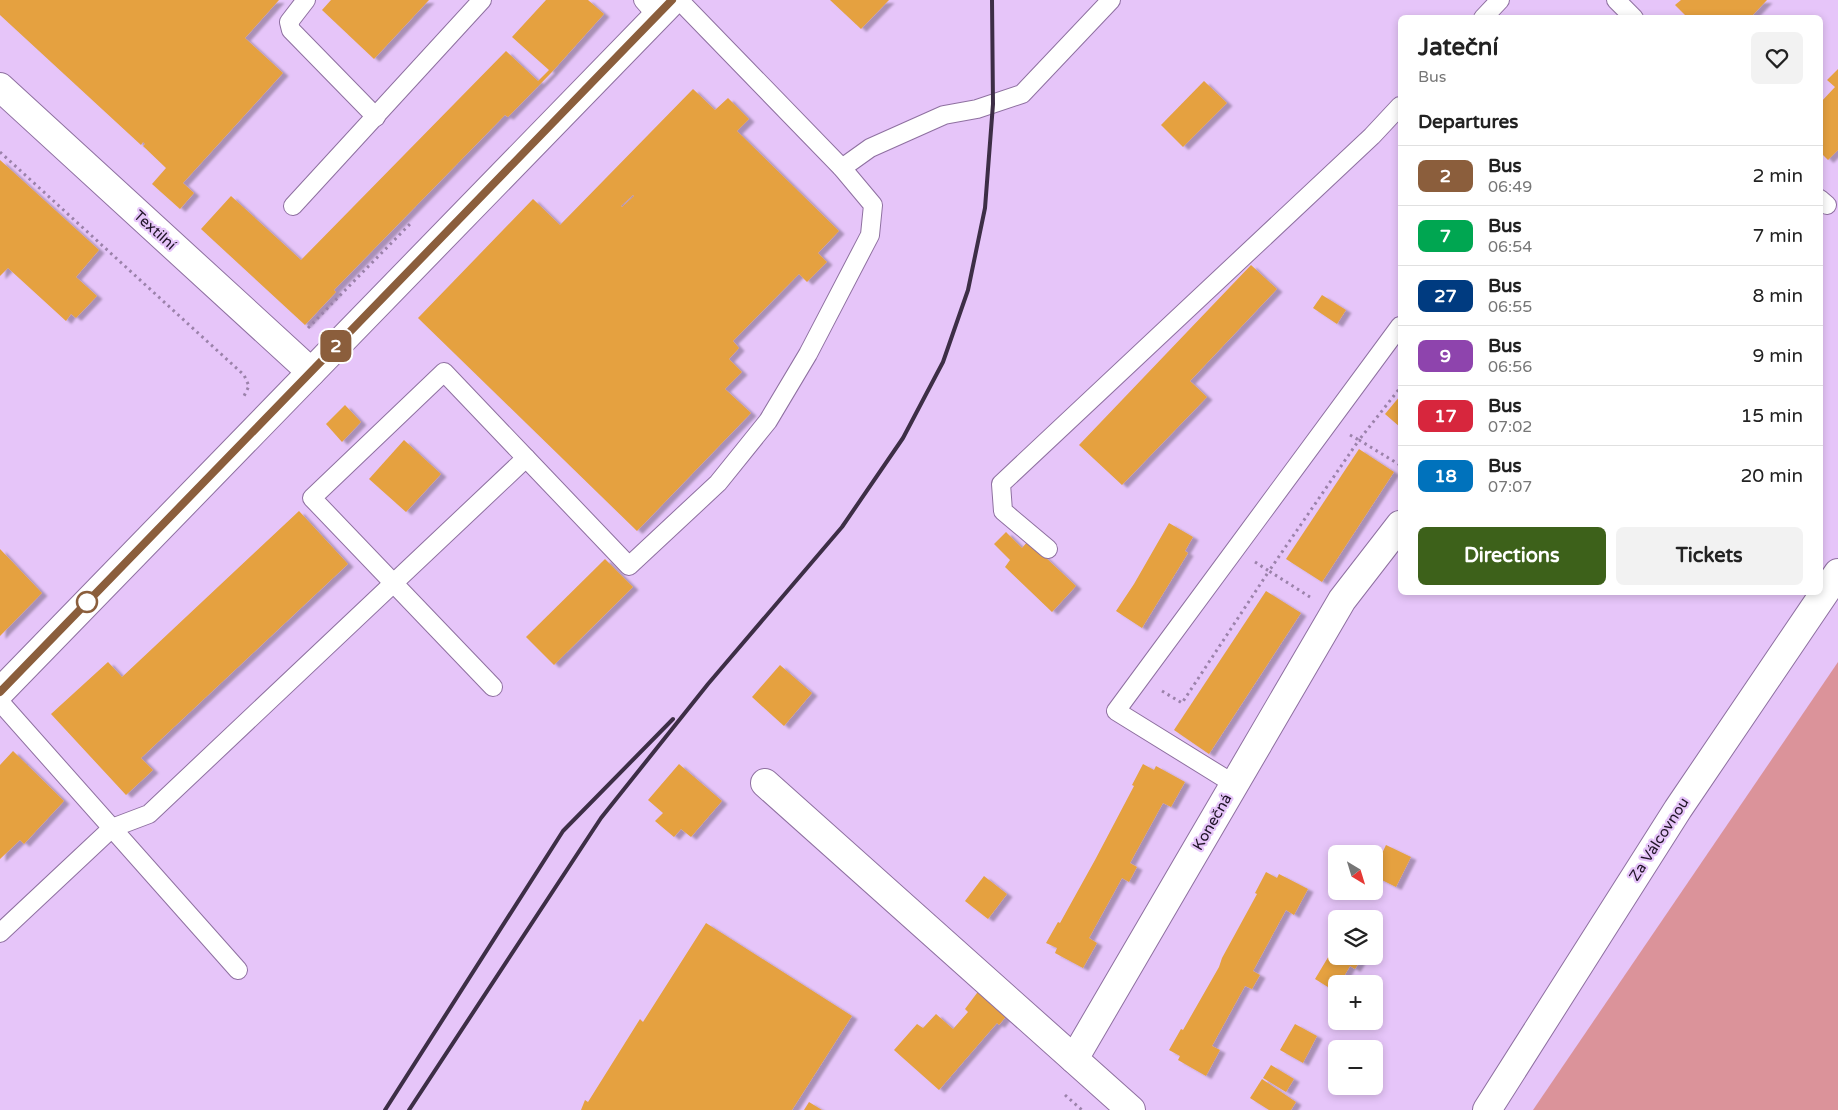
<!DOCTYPE html>
<meta charset="utf-8">
<style>
body{margin:0;font-family:"Varela Round",sans-serif;background:#f2f2f2;color:#222;height:100vh;display:flex;flex-direction:column;font-size:19px;white-space:nowrap}
*{box-sizing:border-box;margin:0}
p{font-size:16px;color:#767676}
.icon{flex:none;width:28px;height:28px;fill:none;stroke:currentColor;stroke-width:2;stroke-linecap:round;stroke-linejoin:round}
.map{position:relative;flex:1;overflow:hidden}
.sheet{position:absolute;left:1398px;top:15px;width:425px;height:580px;display:flex;flex-direction:column;background:#fff;border-radius:8px;box-shadow:0 2px 8px #0003}
.sheet>*{flex:none}
.badge{padding:0 10px;border-radius:8px;font-size:18px;line-height:32px}
.needle{width:32px;rotate:142deg}
.fabs{position:absolute;left:1328px;top:845px;display:grid;gap:10px}
.fabs a{display:grid;place-items:center;width:55px;height:55px;border-radius:8px;background:#fff;box-shadow:0 2px 8px #0003;font-size:25px}
.map>.badge{position:absolute;translate:-50% -50%;box-shadow:0 0 0 2px #fff}
h2{padding:0 20px;font-size:19px;line-height:45px}
.round{display:grid;place-items:center;flex:none;width:52px;height:52px;border-radius:8px;background:#f2f2f2}
.summary{display:flex;align-items:center;justify-content:space-between;height:85px;padding:0 20px}
h1{font-size:24px;font-weight:800;line-height:38px}
.action{display:flex;gap:10px;margin-top:auto;padding:10px 20px}
.action a{flex:1;height:58px;border-radius:8px;background:#3d611a;color:#fff;font-size:20px;font-weight:800;line-height:58px;text-align:center}
.action a+a{background:#f2f2f2;color:#222}
ul{padding:0;list-style:none}
li{display:flex;align-items:center;gap:15px;height:60px;padding:0 20px;border-top:1px solid #e0e0e0}
li div{flex:1}
li b{display:block;font-size:19px}
li em{font-style:normal}
li .badge{min-width:55px;font-weight:700;text-align:center}
.map>svg:first-child{display:block}
</style>
<div class="map">
<svg width="1838" height="1110" viewBox="0 0 1838 1110">
<defs>
<filter id="shadow"><feDropShadow dx="5.5" dy="3" stdDeviation="1" flood-color="#0004"/></filter>
</defs>
<rect width="100%" height="100%" fill="#e6c5f9"/>
<!-- green -->
<polygon fill="#db939a" points="1838,662 1838,1110 1533,1110"/>
<!-- building -->
<g fill="#e5a13f" fill-rule="evenodd" filter="url(#shadow)">
<polygon points="0,0 279,0 245,38 283,73 183,183 194,193 180,209 152,184 166,168 143,146 145,144 143,142 141,145 0,15"/>
<polygon points="331,0 429,0 374,59 322,10"/>
<polygon points="546,0 588,0 604,14 551,73 508,117 505,115 334,290 336,292 305,325 201,229 231,196 301,260 506,51 538,81 549,70 512,37"/>
<polygon points="830,0 889,0 861,29"/>
<polygon points="1681,0 1767,0 1750,18 1688,18 1675,5"/>
<polygon points="1838,69 1838,150 1828,160 1820,152 1820,103 1835,87 1827,80"/>
<polygon points="1204,81 1227,103 1183,147 1161,125"/>
<path d="M693,89l22,21 13,-12 21,21 -12,12 102,100 -21,22 9,9 -20,20 -8,-8 -66,67 6,7 -10,11 13,13 -17,17 26,24 -114,118 -219,-213 115,-119 27,26zM633,195l1,1 -12,11 -1,-1z"/>
<polygon points="0,160 99,250 76,277 97,296 76,318 71,314 66,321 8,268 0,276"/>
<polygon points="1251,265 1277,289 1190,381 1207,397 1122,485 1079,445"/>
<polygon points="1322,295 1346,310 1337,324 1313,308"/>
<polygon points="1400,396 1400,427 1385,414"/>
<polygon points="345,405 361,422 342,442 326,424"/>
<polygon points="404,440 441,474 406,512 369,479"/>
<polygon points="1359,449 1394,472 1322,582 1286,559"/>
<polygon points="299,511 348,564 141,758 153,770 126,795 51,714 108,662 122,677"/>
<polygon points="1169,523 1193,537 1185,551 1188,553 1142,628 1116,611 1134,584"/>
<polygon points="1006,532 1022,548 1028,541 1076,586 1052,612 1005,567 1010,560 994,544"/>
<polygon points="0,549 42,593 0,636"/>
<polygon points="605,559 633,587 554,665 526,637"/>
<polygon points="1266,591 1301,613 1209,754 1174,730"/>
<polygon points="780,665 812,693 784,726 752,697"/>
<polygon points="13,751 64,801 24,844 20,840 0,859 0,765"/>
<polygon points="679,764 722,801 691,837 681,829 674,837 655,821 663,813 648,800"/>
<polygon points="1143,764 1154,770 1156,766 1185,782 1171,807 1163,803 1130,863 1137,867 1129,882 1122,878 1089,938 1097,943 1083,968 1055,953 1057,948 1046,943 1058,922 1060,923 1095,860 1134,786 1132,785"/>
<polygon points="1386,845 1411,857 1396,887 1374,876 1374,870"/>
<polygon points="1266,872 1277,878 1279,874 1308,889 1294,915 1286,910 1253,971 1260,975 1252,989 1245,986 1212,1046 1220,1050 1206,1076 1178,1060 1180,1056 1169,1050 1181,1029 1183,1030 1219,967 1222,958 1257,894 1255,893"/>
<polygon points="984,876 1007,894 988,919 965,901"/>
<polygon points="706,923 852,1016 792,1110 581,1110 585,1100 588,1102 640,1019 643,1022"/>
<polygon points="1336,944 1336,956 1363,956 1355,969 1350,966 1343,978 1347,981 1346,984 1336,984 1336,992 1315,979"/>
<polygon points="980,989 1008,1014 999,1025 997,1023 939,1090 894,1050 917,1024 923,1028 936,1014 953,1029 968,1012 965,1009"/>
<polygon points="1295,1024 1317,1036 1303,1063 1280,1050"/>
<polygon points="1271,1065 1294,1079 1286,1092 1263,1078"/>
<polygon points="1262,1079 1296,1102 1291,1110 1269,1110 1250,1098"/>
<polygon points="809,1102 822,1110 804,1110"/>
</g>
<g fill="none" stroke-linecap="round" stroke-linejoin="round">
<!-- service casing -->
<g stroke="#8e70a0" stroke-width="20">
<g id="service">
<polyline points="306,0 289,22 291,30 376,117"/>
<polyline points="643,0 657,16"/>
<polyline points="1616,0 1634,18"/>
<polyline points="1483,18 1500,0"/>
<polyline points="842,168 870,148 944,115 977,109 1022,94 1111,0"/>
<polyline points="1820,199 1827,205"/>
<polyline points="293,206 482,0"/>
<polyline points="1048,549 1003,511 1001,484 1372,136 1400,106"/>
<polyline points="493,687 312,498 444,372 526,458"/>
<polyline points="0,702 238,970"/>
<polyline points="1234,784 1116,711 1400,326"/>
<polyline points="0,933 112,828 149,814 526,458 629,566 718,483 768,421 808,354 870,235 873,205 842,168 679,0"/>
</g>
</g>
<!-- minor casing -->
<g stroke="#8e70a0" stroke-width="30">
<g id="minor">
<polyline points="0,87 311,372"/>
<polyline points="0,692 673,0"/>
<polyline points="765,783 1131,1110"/>
<polyline points="1074,1059 1342,600 1400,525"/>
<polyline points="1487,1110 1678,809 1838,573"/>
</g>
</g>
<!-- path -->
<g stroke="#9b82aa" stroke-width="3" stroke-dasharray="2.5 4" stroke-linecap="butt">
<polyline points="0,152 244,375 249,386 244,396"/>
<polyline points="308,328 411,223"/>
<polyline points="1350,435 1359,440 1400,388"/>
<polyline points="1255,562 1269,571 1359,440 1400,465"/>
<polyline points="1162,691 1182,703 1269,571 1310,597"/>
<polyline points="1065,1095 1082,1110"/>
</g>
<!-- service -->
<use href="#service" stroke="#fff" stroke-width="18"/>
<!-- minor -->
<use href="#minor" stroke="#fff" stroke-width="28"/>
<!-- rail -->
<g stroke="#3d2e46" stroke-width="4">
<polyline points="385,1110 563,831 673,719"/>
<polyline points="409,1110 601,818 708,684 842,527 903,438 943,362 968,290 985,208 993,104 992,0"/>
</g>
</g>
<g fill="none" stroke-linecap="round" stroke-linejoin="round">
<!-- line casing -->
<g stroke="#fff" stroke-width="11">
<polyline id="line" points="0,692 672,0"/>
</g>
<!-- line -->
<use href="#line" stroke="#8b5e3c" stroke-width="8"/>
</g>
<!-- markers -->
<circle fill="#fff" stroke="#8b5e3c" stroke-width="2.5" cx="87" cy="602" r="10"/>
<g text-anchor="middle" dominant-baseline="central" stroke-width="4.5" stroke-linejoin="round" paint-order="stroke">
<!-- street labels -->
<g font-size="15" fill="#201427" stroke="#e6c5f9">
<text transform="translate(155 230) rotate(42)">Textilní</text>
<text transform="translate(1212 822) rotate(-60)">Konečná</text>
<text transform="translate(1659 839) rotate(-57)">Za Válcovnou</text>
</g>
</g>
</svg>
<div class="fabs">
<a><svg class="needle" viewBox="-14 -14 28 28"><path d="M0-13l5 13h-10z" fill="#e53935"/><path d="M0 13l5-13h-10z" fill="#767676"/></svg></a>
<a><svg class="icon" aria-label="layers" viewBox="0 0 24 24"><path d="M12 4l9 5-9 5-9-5zM3 14l9 5 9-5"/></svg></a>
<a>+</a>
<a>−</a>
</div>
<b class="badge" style="left:336px;top:346px;background:#8b5e3c;color:#fff">2</b>
<section class="sheet">
<div class="summary"><div><h1>Jateční</h1><p>Bus</p></div><a class="round"><svg class="icon" aria-label="heart" viewBox="0 0 24 24"><path d="M12 20l-8-8c-3-5 5-10 8-4 3-6 11-1 8 4z"/></svg></a></div>
<h2>Departures</h2>
<ul>
<li><span class="badge" style="background:#8b5e3c;color:#fff">2</span><div><b>Bus</b><p>06:49</p></div><em>2 min</em></li>
<li><span class="badge" style="background:#00a651;color:#fff">7</span><div><b>Bus</b><p>06:54</p></div><em>7 min</em></li>
<li><span class="badge" style="background:#003b80;color:#fff">27</span><div><b>Bus</b><p>06:55</p></div><em>8 min</em></li>
<li><span class="badge" style="background:#8e44ad;color:#fff">9</span><div><b>Bus</b><p>06:56</p></div><em>9 min</em></li>
<li><span class="badge" style="background:#d7263d;color:#fff">17</span><div><b>Bus</b><p>07:02</p></div><em>15 min</em></li>
<li><span class="badge" style="background:#0072bc;color:#fff">18</span><div><b>Bus</b><p>07:07</p></div><em>20 min</em></li>
</ul>
<div class="action"><a>Directions</a><a>Tickets</a></div>
</section>
</div>
